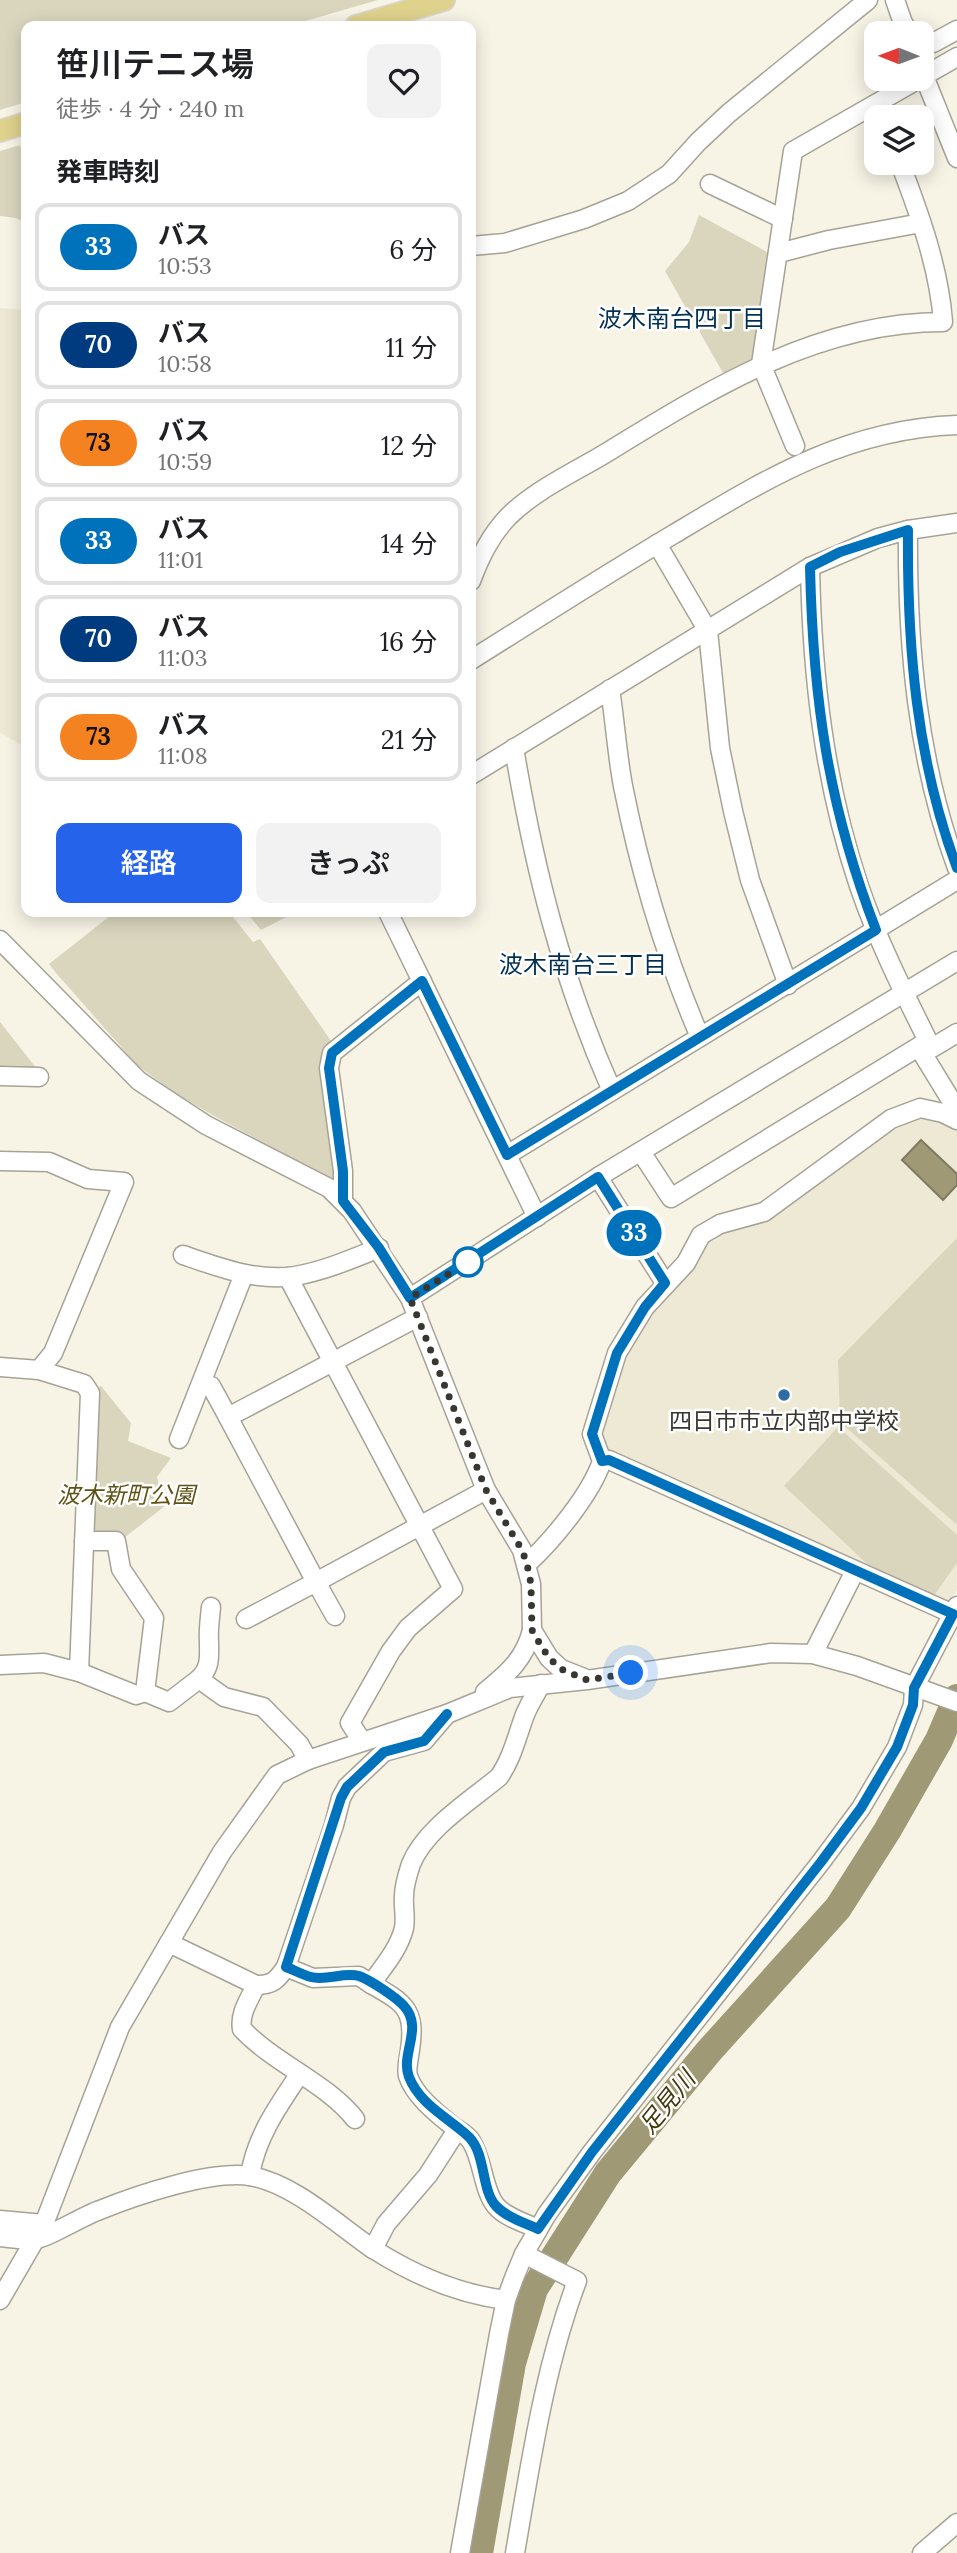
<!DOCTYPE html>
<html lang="ja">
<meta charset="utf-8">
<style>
body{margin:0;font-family:Lora,"Noto Sans JP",serif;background:#f2f2f2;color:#202124;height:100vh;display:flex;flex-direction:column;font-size:26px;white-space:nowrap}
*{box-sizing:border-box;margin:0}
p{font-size:23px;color:#757577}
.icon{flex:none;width:38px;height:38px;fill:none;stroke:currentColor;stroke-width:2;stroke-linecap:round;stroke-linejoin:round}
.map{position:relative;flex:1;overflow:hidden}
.side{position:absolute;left:21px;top:21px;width:455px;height:896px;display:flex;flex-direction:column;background:#fff;border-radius:14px;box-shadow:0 4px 18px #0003}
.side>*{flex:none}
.badge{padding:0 14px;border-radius:23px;font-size:24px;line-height:46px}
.needle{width:46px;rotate:271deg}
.tools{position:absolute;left:864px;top:21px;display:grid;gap:14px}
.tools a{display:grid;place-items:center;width:70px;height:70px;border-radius:14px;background:#fff;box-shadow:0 4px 18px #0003;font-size:35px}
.you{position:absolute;width:35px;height:35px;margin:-18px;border:5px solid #fff;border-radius:50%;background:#1a73e8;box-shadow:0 0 0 10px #1a73e833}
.map>.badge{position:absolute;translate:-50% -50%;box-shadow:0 0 0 4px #fff}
h2{padding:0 35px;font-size:26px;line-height:63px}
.round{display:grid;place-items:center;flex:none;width:74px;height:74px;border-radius:14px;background:#f2f2f2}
.head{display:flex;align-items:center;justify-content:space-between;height:119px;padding:0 35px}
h1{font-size:33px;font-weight:600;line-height:52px}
.action{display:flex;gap:14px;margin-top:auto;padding:14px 35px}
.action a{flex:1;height:80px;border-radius:14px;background:#2563eb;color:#fff;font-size:28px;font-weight:600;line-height:80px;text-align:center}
.action a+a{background:#f2f2f2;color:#202124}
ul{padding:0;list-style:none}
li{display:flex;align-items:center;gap:21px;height:88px;margin:0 14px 10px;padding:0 21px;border:4px solid #e0e0e0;border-radius:14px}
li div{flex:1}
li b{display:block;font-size:26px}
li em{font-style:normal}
li .badge{min-width:77px;font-weight:700;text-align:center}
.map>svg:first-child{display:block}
</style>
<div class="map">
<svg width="957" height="2553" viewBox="0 0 957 2553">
<rect width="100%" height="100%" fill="#f7f4e6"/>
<!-- built -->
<g fill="#ede9d4">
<polygon points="0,308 26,310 26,747 0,733"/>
<polygon points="931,1116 957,1127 957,1590 948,1603 612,1453 600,1434 623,1356 650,1311 703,1244 716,1240 717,1233 812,1184 915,1117"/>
</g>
<!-- green -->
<g fill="#dad6be">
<polygon points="0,0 378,0 288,26 26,26 26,102 0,110"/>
<polygon points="20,145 26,167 26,223 16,218 0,216 0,151"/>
<polygon points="699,215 769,253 756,353 752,361 723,373 665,271 689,242"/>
<polygon points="115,912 229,912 253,942 260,939 334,1045 335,1181 214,1116 172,1091 137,1065 56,973 49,964"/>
<polygon points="246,912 296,912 261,930"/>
<polygon points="0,1022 37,1069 0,1067"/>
<polygon points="957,1238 957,1522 956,1524 840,1422 838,1360"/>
<polygon points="101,1386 131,1423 128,1441 171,1458 157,1477 165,1506 124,1538 96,1534 93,1529 96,1389"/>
<polygon points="838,1427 957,1535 957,1563 933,1597 877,1573 784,1486"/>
</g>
<!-- water -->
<polygon fill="#a09975" stroke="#807b60" stroke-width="2" points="921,1140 957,1174 957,1185 943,1200 902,1160"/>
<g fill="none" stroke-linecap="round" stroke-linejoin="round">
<!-- river -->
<polyline stroke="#a09975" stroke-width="28" points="479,2553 512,2363 534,2289 608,2173 709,2051 838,1908 887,1831 939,1740 957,1698"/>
<!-- minor casing -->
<g stroke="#a6a396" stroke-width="21">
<g id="minor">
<polyline points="895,0 903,23 910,33"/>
<polyline points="922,42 933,43 957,30"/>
<polyline points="924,76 957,158"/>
<polyline points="922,77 957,57"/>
<polyline points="710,184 783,219"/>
<polyline points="471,246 505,243 584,219 628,201 669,174 698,142 729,113 868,0"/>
<polyline points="779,253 829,240 921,223"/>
<polyline points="795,446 761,364 793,151 919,79"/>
<path d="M908,530c-1,116 9,229 49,338"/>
<polyline points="657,544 708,631 720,748 733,811 750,880 788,985"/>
<path d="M810,567c2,109 14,215 49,319 18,53 44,105 69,155l4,7 25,-15"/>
<path d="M471,581c9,-24 19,-45 37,-64 27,-27 65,-44 98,-64 103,-63 211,-131 337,-131 -4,-55 -24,-109 -43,-159"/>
<path d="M471,660c67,-42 134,-85 203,-126 92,-55 172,-105 283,-109"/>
<path d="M610,689c5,32 7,65 13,97 17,86 42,170 77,251"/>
<path d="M514,748c21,124 47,228 98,343"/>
<polyline points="471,775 810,567 878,538 908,530 957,523"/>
<polyline points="388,912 537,1217"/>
<polyline points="0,940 139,1081 206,1125 329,1188 352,1211 410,1298 486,1490 522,1550 531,1584 532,1630 549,1658 561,1669 584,1678"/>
<polyline points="924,1056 957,1110"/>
<polyline points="0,1076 39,1077"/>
<polyline points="641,1152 671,1198 928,1041"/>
<polyline points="507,1155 957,880"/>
<polyline points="0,1161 49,1162 88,1179 124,1182 53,1353 39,1370"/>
<polyline points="598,1177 665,1283"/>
<polyline points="343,1201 343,1171 329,1068 332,1053 422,981"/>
<path d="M183,1255c35,12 74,27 112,21 29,-5 57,-17 84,-28"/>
<polyline points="288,1277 453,1589 408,1628 391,1651 350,1723 362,1741"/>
<polyline points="410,1298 598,1177 957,961"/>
<polyline points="418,1317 228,1417 316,1582 486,1490"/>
<polyline points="0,1367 39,1370 84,1384 90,1393 79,1672"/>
<polyline points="211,1386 228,1417"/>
<polyline points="179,1439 244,1274"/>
<polyline points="602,1461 609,1460 953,1614"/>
<path d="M527,1564c26,-24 64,-70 75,-103l-10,-27 25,-81 28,-46 41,-44 15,-28 19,-11 44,-12 127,-93 29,-11 23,5 14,7"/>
<polyline points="246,1619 316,1582 335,1616"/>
<polyline points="813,1654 855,1571"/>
<polyline points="0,1665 44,1663 79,1672 136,1695 145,1692 154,1618 121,1569 116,1541 84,1541"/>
<path d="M199,1679c12,-12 10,-22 10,-37 -1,-12 1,-24 2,-35"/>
<polyline points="145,1692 169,1702 199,1679 224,1697 263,1707 299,1744 308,1760"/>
<path d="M485,1692c22,-18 40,-33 47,-62"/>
<path d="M169,1943l87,42c17,0 21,-5 30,-18l48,-142 7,-27 6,-11 37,-35 40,-11 23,-27"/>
<polyline points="286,1967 313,1978 359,1976 371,1984"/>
<path d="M256,1985c-6,14 -17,28 -14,44 33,35 85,54 113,90"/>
<path d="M250,2176c5,-37 28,-70 49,-101"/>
<polyline points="0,2220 44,2224"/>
<path d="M538,2229c-13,-6 -33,-12 -42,-23 -13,-15 -13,-47 -25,-65 -4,-6 -10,-9 -16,-13 -16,-13 -40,-31 -47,-52 -2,-7 1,-18 2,-26 6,-40 -5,-47 -39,-66 12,-17 28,-35 33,-56 2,-11 -1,-21 0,-32 0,-10 4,-23 7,-32 14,-35 59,-63 88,-87 12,-17 17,-37 24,-57 4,-13 12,-24 18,-36"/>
<path d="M0,2237c10,1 21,3 32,3 17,-2 50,-24 68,-30 37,-15 111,-40 150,-34 43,7 88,49 123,73 41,26 85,45 133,51"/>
<polyline points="373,2249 386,2224 428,2175 457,2130"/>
<polyline points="0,2300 44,2224 120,2027 222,1852 277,1775 308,1760 447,1714 510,1688 587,1680 771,1653 813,1654 857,1666 957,1702"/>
<polyline points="460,2553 499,2334 506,2300 514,2278 524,2254 547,2214 592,2152 821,1862 861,1808 897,1747 913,1705 914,1688 957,1606"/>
<path d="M515,2553c16,-92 29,-184 62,-272l-53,-27"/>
<polyline points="922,2553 957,2523"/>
</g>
</g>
<!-- major casing -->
<g stroke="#d7d7d6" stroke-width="24">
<g id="major">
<polyline points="356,26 444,0"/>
<polyline points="0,131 26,123"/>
</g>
</g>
<!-- minor -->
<use href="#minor" stroke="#fff" stroke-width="18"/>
<!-- major -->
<use href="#major" stroke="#dfd28d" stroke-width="21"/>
</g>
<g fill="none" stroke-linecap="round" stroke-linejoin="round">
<!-- line casing -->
<g stroke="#fff" stroke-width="16">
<path id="line" d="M447,1714l-23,27 -40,11 -37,35 -6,11 -55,169c8,3 17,8 25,10 15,4 33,-5 48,-1 11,4 37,21 45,30 20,22 -4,48 5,71 11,28 40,41 60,60 17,17 12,53 27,69 10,11 29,17 42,23l54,-77 229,-290 40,-54 36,-61 16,-42 1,-17 39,-74 -344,-154 -7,1 -10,-27 25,-81 28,-46 20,-24 -67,-106 -188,121 -31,-50 -36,-47v-30l-14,-103 3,-15 90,-72 85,174 369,-225c-48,-124 -63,-231 -66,-363l30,-15 68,-22c-1,115 8,229 49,338"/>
</g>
<!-- line -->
<use href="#line" stroke="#0072bc" stroke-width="10"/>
<!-- walk -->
<polyline stroke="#373630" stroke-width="7" stroke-dasharray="0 12.6" points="468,1262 474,1258 410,1298 486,1490 522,1550 527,1564 531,1584 532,1630 540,1644 549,1658 561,1669 587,1680 631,1673"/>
</g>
<!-- markers -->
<circle fill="#fff" stroke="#0072bc" stroke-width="3.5" cx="468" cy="1262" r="14"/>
<circle fill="#2f6ca3" stroke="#fff" stroke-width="2.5" cx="784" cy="1395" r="7"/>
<g text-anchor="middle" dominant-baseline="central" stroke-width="5" stroke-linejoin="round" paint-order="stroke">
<!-- poi labels -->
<g font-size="23" fill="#373630" stroke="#fff">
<text x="784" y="1420">四日市市立内部中学校</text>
</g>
<!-- park labels -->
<g font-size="23" font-style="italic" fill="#5e5314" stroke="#fff">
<text x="126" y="1494">波木新町公園</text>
</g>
<!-- neighbourhood labels -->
<g font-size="24" fill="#023054" stroke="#fff">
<text x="682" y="318">波木南台四丁目</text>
<text x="583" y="964">波木南台三丁目</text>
</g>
<!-- water labels -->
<g font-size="24" font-style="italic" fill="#433a0a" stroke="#fff">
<text transform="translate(667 2102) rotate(-51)">足見川</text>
</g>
</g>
</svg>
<div class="tools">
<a><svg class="needle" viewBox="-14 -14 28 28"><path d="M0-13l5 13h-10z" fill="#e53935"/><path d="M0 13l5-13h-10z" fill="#757577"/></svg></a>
<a><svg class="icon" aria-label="layers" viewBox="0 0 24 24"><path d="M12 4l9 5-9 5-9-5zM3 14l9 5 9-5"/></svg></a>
</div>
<div class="you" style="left:631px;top:1673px"></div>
<b class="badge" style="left:634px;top:1233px;background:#0072bc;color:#fff">33</b>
<section class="side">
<div class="head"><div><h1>笹川テニス場</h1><p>徒歩 · 4 分 · 240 m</p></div><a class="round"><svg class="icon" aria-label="heart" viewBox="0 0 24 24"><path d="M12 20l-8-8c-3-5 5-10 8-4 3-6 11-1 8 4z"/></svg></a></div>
<h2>発車時刻</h2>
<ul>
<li><span class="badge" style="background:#0072bc;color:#fff">33</span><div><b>バス</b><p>10:53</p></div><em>6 分</em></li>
<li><span class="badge" style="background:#003b80;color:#fff">70</span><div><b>バス</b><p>10:58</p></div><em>11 分</em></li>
<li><span class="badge" style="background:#f58220;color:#111">73</span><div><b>バス</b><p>10:59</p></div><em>12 分</em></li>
<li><span class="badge" style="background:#0072bc;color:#fff">33</span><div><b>バス</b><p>11:01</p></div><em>14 分</em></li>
<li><span class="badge" style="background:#003b80;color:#fff">70</span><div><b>バス</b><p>11:03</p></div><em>16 分</em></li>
<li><span class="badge" style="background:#f58220;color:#111">73</span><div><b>バス</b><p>11:08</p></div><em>21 分</em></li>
</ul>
<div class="action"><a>経路</a><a>きっぷ</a></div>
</section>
</div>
